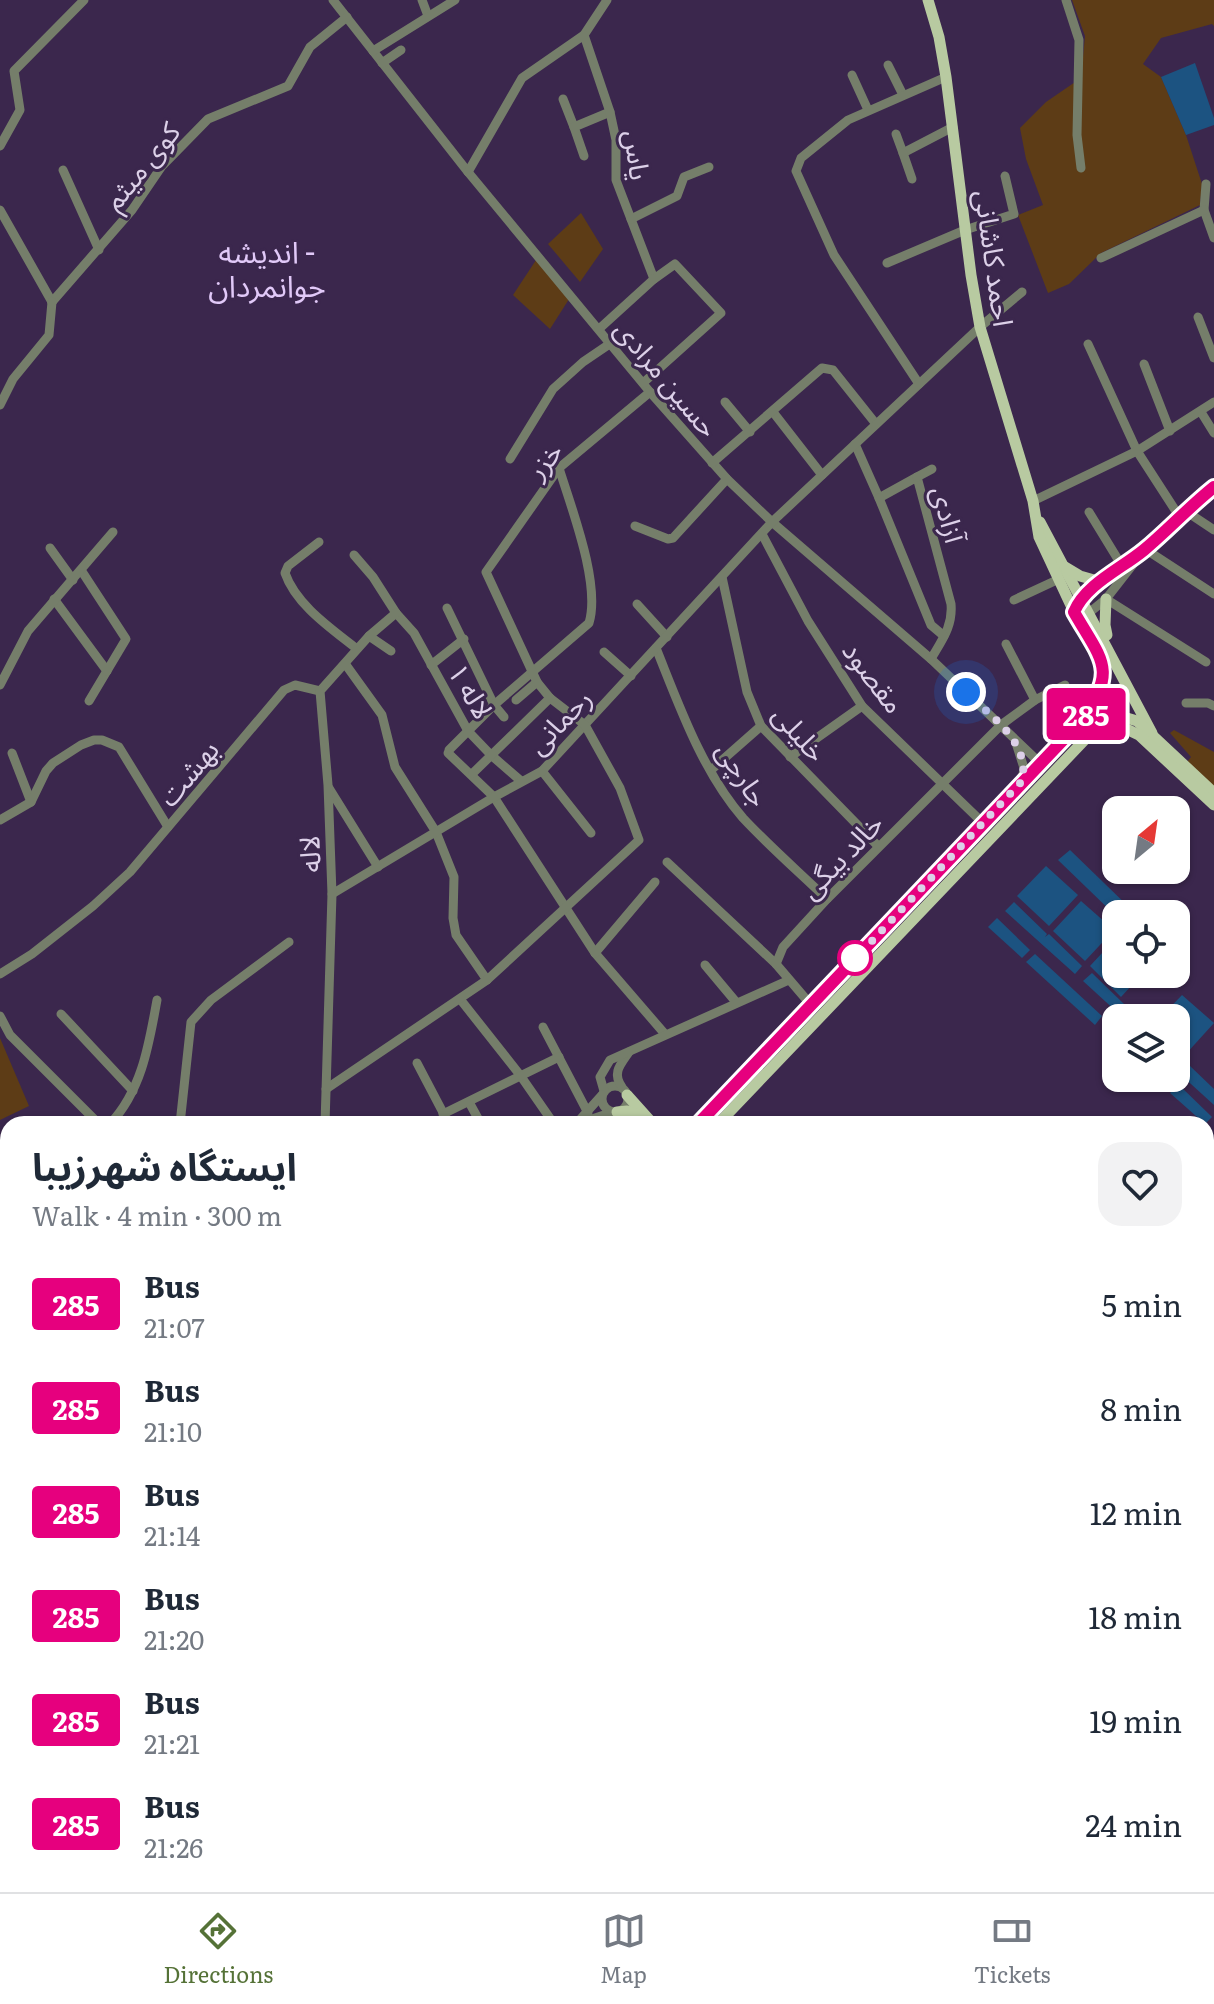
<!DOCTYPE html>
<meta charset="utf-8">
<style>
body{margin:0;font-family:Literata,"Noto Sans Arabic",serif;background:#f2f2f3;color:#1f2937;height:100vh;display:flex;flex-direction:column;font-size:30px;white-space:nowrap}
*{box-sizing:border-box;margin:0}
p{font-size:26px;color:#747a83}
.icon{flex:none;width:44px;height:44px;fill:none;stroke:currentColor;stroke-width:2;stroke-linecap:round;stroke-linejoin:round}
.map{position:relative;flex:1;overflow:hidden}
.drawer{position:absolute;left:0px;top:1116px;width:1214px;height:776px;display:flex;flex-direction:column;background:#fff;border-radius:24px 24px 0 0;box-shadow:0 2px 6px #0004}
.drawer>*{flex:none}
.badge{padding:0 16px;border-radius:6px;font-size:28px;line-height:52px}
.needle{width:52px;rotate:29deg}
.fabs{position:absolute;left:1102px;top:796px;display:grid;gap:16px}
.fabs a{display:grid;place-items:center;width:88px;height:88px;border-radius:16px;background:#fff;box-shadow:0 2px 6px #0004;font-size:40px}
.you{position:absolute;width:40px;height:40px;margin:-20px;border:6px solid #fff;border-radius:50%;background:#1a73e8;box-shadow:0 0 0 12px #1a73e833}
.map>.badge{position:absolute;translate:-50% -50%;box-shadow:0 0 0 4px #fff}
.round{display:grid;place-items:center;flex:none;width:84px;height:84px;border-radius:24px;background:#f2f2f3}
.head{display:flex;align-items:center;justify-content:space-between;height:136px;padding:0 32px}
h1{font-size:38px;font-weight:700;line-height:60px}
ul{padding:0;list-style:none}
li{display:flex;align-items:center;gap:24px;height:104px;padding:0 32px}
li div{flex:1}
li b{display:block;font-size:30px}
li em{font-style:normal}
li .badge{min-width:88px;font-weight:700;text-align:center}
.tabs{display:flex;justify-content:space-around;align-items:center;height:112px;border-top:2px solid #e0e1e3;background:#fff;font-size:22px;color:#747a83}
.tabs a{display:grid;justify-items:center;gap:4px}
.tabs .active{color:#557237}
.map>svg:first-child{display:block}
</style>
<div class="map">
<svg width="1214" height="1892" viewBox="0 0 1214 1892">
<rect width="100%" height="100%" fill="#3b274d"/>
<!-- green -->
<g fill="#5d3c16">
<polygon points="1072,0 1214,0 1214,26 1212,24 1161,38 1143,64 1161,77 1186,135 1202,184 1200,205 1101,253 1069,284 1048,293 1018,215 1043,205 1026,159 1020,128 1046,102 1081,78 1085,36"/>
<polygon points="581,213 603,249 580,282 548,244"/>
<polygon points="538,257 571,296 550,329 513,295"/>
<polygon points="1174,730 1214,752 1214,788 1187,762 1191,757 1170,733"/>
<polygon points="0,1038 29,1106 0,1120"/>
<polygon points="1214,1214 1214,1300 1206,1291 1206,1218"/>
<polygon points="685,1884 804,1884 800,1892 681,1892"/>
</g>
<!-- water -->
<g fill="#1c5381">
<polygon points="1195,63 1214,118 1214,125 1186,135 1161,77"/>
<polygon points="1070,850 1136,914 1116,916 1058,860"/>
<polygon points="1046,866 1078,895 1049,926 1017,896"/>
<polygon points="1081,901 1114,930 1085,961 1053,931"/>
<polygon points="1014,902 1047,934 1045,937 1049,934 1082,966 1075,974 1005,911"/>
<polygon points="997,918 1030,950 1022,958 988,927"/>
<polygon points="1116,938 1116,974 1142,974 1121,997 1090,966"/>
<polygon points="1035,954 1102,1016 1095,1025 1026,962"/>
<polygon points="1092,973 1125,1005 1118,1013 1083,981"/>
<polygon points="1182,995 1214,1023 1185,1055 1176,1046 1176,1018 1160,1018"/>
<polygon points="1189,1065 1214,1089 1214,1105 1180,1074"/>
<polygon points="1179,1085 1212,1117 1205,1124 1170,1093"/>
</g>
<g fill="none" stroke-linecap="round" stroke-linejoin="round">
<!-- minor -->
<g stroke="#757e6a" stroke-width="9">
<polyline points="333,0 468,172 650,392 727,479 772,522 931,659 1040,763"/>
<polyline points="422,0 428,16"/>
<polyline points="1066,0 1079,40 1077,135 1081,168"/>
<polyline points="584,35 607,0"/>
<polyline points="373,51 455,0"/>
<polyline points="382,63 401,50"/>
<polyline points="888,65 903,95"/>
<polyline points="852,75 868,110"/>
<polyline points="563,99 574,127"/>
<polyline points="896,134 903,153 953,127"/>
<polyline points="0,146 20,110 14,71 84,0"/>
<polyline points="903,153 912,179"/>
<polyline points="584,156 574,127 610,112"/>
<polyline points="63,170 99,250"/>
<polyline points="468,172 522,78 584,35 610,112 616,140 616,180 654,279"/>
<polyline points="1206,184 1204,210 1214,238"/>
<polyline points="0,210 52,302"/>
<polyline points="631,219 677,196 684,177 709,167"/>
<polyline points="1101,258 1204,210"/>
<polyline points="887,263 965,230 1014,214 1005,176"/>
<polyline points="52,302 132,210 162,166 208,119 288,86 310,47 347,17"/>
<polyline points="1198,317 1214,358"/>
<polyline points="599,329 654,279 675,264 721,313 643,383"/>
<polyline points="1088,344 1137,451 1179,516"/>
<polyline points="1144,364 1170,431"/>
<polyline points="919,384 834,255 796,171 801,158 848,120 946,77"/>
<polyline points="725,402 750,432"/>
<polyline points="0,405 13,379 49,335 52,302"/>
<polyline points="773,412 822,475"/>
<polyline points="1201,412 1214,433"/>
<path d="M855,444l24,54 38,-21 34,127c2,22 -9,36 -20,55"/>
<polyline points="510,459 553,389 583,362 611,343"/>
<polyline points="712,463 822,368 833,370 876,424"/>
<polyline points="917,477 932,469"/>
<polyline points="879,498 931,625 944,636"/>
<polyline points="1033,501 1137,451 1214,402"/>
<polyline points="1184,510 1214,530"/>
<polyline points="1089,512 1122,566"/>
<polyline points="635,526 668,539 673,538 727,479"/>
<polyline points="762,534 808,621 862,706 983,823"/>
<path d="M319,542l-31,24 -3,7c11,32 47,56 72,76"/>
<polyline points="50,548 73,580"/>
<path d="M1145,549l-39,50 -16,13h-16c12,-28 47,-43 69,-62 25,-20 46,-43 71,-63"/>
<polyline points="1145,549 1214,594"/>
<polyline points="354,555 373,577 396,613 414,633 468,731 491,755 521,781"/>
<polyline points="81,570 126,639 89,701"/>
<polyline points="722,577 747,692 761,726 878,846"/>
<polyline points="54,599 107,671"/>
<polyline points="1106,599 1206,662"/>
<polyline points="1014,600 1059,579"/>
<polyline points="637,604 667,637"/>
<polyline points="447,608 494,705 504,717"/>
<polyline points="369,636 391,651"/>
<polyline points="1006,644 1035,700"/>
<path d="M656,648c23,57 46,123 87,170 26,28 56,54 84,81"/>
<polyline points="604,652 631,676"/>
<polyline points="346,665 382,715 395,767 436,832 454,877 453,918 456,935 487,980"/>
<polyline points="431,665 464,639"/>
<polyline points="0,685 28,631 113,532"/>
<polyline points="516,700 537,682"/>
<polyline points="1186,703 1208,703 1214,706"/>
<polyline points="1016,743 1024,768 1022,781"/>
<path d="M449,750l45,-45 95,-82c12,-39 -18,-116 -30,-155"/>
<polyline points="12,753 31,802"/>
<polyline points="448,753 494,797 595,953 664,1033"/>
<polyline points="790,757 862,706"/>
<polyline points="711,770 761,726"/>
<polyline points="542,771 591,833"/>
<polyline points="473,773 550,698"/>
<polyline points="329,788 378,867"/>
<polyline points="0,820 31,802 46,771 53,763 81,745 94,740 102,740 119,747 168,827"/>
<polyline points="667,862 776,964 811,1005"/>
<polyline points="332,894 494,797 542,771 772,522 980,327 1022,292"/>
<polyline points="595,953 655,882"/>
<polyline points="776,964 783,947 827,899 1001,725 1035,700 1065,685"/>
<polyline points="705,965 736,1002"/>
<polyline points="0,974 32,954 93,906 130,872 284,690 295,685 320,691"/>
<polyline points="460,999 520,1075 554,1124"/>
<polyline points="61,1014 133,1091"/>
<polyline points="0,1016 10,1035 99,1124"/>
<polyline points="543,1027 588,1113"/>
<polyline points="417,1063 449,1124"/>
<circle cx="615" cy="1099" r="13"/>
<path d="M622,1087c-10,-14 -2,-22 7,-35"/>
<polyline points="326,1089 487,980 639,840 620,788 585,725 550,698 537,682 486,572 559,468 650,392"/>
<polyline points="604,1091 600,1077 610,1060 789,980"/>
<polyline points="469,1102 481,1124"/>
<polyline points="443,1114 559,1057"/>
<polyline points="580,1123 613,1112"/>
<path d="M110,1124c32,-34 39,-80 47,-124"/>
<polyline points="180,1124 191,1022 211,1000 289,942"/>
<polyline points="325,1124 332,894 328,785 320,691 369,636 396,613"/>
<polyline points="576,1124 602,1095"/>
<polyline points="0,1169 8,1170"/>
<polyline points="1206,1494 1214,1502"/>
<polyline points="1206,1771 1214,1775"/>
<polyline points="1206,1868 1214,1872"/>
<polyline points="1206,1882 1214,1886"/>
<polyline points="343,1884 359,1892"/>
<polyline points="613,1884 629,1892"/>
<polyline points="810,1884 826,1892"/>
<polyline points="997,1884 1013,1892"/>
<polyline points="222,1892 226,1884"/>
<polyline points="474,1892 478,1884"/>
<polyline points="900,1892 904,1884"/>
</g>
<!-- major -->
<g stroke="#b8caa1" stroke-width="11">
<polyline points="1040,522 1152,733"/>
<polyline points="1065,567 1080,576 1101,582"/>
<polyline points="1106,599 1105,625 1107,635"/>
<polyline points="1082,720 1110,713 1137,721 1214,793"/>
<polyline points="627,1095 653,1124"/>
<polyline points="617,1112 627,1111 644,1117"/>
<polyline points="698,1124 1082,720 1100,692 1104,678 1103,664 1074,612 1039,537 1033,501 980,327 971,275 946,77 939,37 928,0"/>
<polyline points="718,1124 1095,729 1118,725 1139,735 1214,805"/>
<polyline points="1206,1643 1214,1650"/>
<polyline points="0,1886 8,1877"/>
<polyline points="15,1892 23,1884"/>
</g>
<!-- highway -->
<g stroke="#d2e8b7" stroke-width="12">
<polyline points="0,1222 8,1232"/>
<polyline points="0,1253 8,1263"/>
<polyline points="163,1892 164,1884"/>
<polyline points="181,1892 182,1884"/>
<polyline points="193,1892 194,1884"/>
<polyline points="208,1892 208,1884"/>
</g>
</g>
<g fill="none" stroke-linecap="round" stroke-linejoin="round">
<!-- line casing -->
<g stroke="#fff" stroke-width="18">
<path id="line" d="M698,1124l384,-404c36,-51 20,-59 -8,-108 12,-28 47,-43 70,-62 24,-20 45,-43 70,-63"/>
</g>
<!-- line -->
<use href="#line" stroke="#e6007e" stroke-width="12"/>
<!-- walk -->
<path stroke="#dcd0e8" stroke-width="8" stroke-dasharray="0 14.4" d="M855,958l-1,2 168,-179c9,-39 -32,-65 -56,-89"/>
</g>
<!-- markers -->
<circle fill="#fff" stroke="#e6007e" stroke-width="4" cx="855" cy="958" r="16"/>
<g text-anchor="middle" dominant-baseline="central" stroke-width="6" stroke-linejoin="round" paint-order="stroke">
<!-- street labels -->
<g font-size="28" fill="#dcd0e8" stroke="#3b274d">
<text transform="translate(639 155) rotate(83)">یاس</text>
<text transform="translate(140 165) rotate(-51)">کوی میثم</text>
<text transform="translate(996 258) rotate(82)">احمد کاشانی</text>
<text transform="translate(668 377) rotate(50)">حسین مرادی</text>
<text transform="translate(543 459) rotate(-49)">خزر</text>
<text transform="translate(950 514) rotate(75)">آزادی</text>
<text transform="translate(875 676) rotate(53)">مقصود</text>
<text transform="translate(472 690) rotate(59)">لاله ۱</text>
<text transform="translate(558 720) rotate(-46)">رحمانی</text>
<text transform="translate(801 732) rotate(49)">خلیلی</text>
<text transform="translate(187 772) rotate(-50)">بهشت</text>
<text transform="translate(744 773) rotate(57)">جارچی</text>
<text transform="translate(308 854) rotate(-92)">لاله</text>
<text transform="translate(840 855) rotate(-46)">خالد بیگی</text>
</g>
<!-- neighbourhood labels -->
<g font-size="30" fill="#e1c9f8" stroke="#3b274d">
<text x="267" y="250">اندیشه -<tspan x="267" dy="34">جوانمردان</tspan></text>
</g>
</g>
</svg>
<div class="fabs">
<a><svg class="needle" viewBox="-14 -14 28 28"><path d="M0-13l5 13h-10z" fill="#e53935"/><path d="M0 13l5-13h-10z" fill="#747a83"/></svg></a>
<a><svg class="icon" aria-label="locate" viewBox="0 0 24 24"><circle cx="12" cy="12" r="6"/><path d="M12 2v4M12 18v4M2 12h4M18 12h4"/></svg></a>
<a><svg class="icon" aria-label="layers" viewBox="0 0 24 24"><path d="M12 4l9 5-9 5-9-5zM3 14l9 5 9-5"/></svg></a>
</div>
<div class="you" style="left:966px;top:692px"></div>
<b class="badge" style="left:1086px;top:714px;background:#e6007e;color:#fff">285</b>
<section class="drawer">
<div class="head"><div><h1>ایستگاه شهرزیبا</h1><p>Walk · 4 min · 300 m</p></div><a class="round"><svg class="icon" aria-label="heart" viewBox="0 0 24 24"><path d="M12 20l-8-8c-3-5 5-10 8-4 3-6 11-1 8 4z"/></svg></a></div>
<ul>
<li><span class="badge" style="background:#e6007e;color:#fff">285</span><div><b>Bus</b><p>21:07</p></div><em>5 min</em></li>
<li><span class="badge" style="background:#e6007e;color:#fff">285</span><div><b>Bus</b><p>21:10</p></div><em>8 min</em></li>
<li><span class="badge" style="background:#e6007e;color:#fff">285</span><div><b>Bus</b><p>21:14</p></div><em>12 min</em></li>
<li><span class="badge" style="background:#e6007e;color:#fff">285</span><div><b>Bus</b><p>21:20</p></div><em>18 min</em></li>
<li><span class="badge" style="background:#e6007e;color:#fff">285</span><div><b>Bus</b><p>21:21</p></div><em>19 min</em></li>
<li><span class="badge" style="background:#e6007e;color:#fff">285</span><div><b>Bus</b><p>21:26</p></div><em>24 min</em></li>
</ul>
</section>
</div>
<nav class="tabs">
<a class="active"><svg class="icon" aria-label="directions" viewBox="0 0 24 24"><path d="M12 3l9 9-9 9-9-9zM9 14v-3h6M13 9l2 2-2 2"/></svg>Directions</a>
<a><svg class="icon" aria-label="map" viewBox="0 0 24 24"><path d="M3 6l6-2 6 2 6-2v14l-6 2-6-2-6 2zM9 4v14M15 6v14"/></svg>Map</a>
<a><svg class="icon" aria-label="tickets" viewBox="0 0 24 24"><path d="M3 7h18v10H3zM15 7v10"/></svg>Tickets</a>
</nav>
